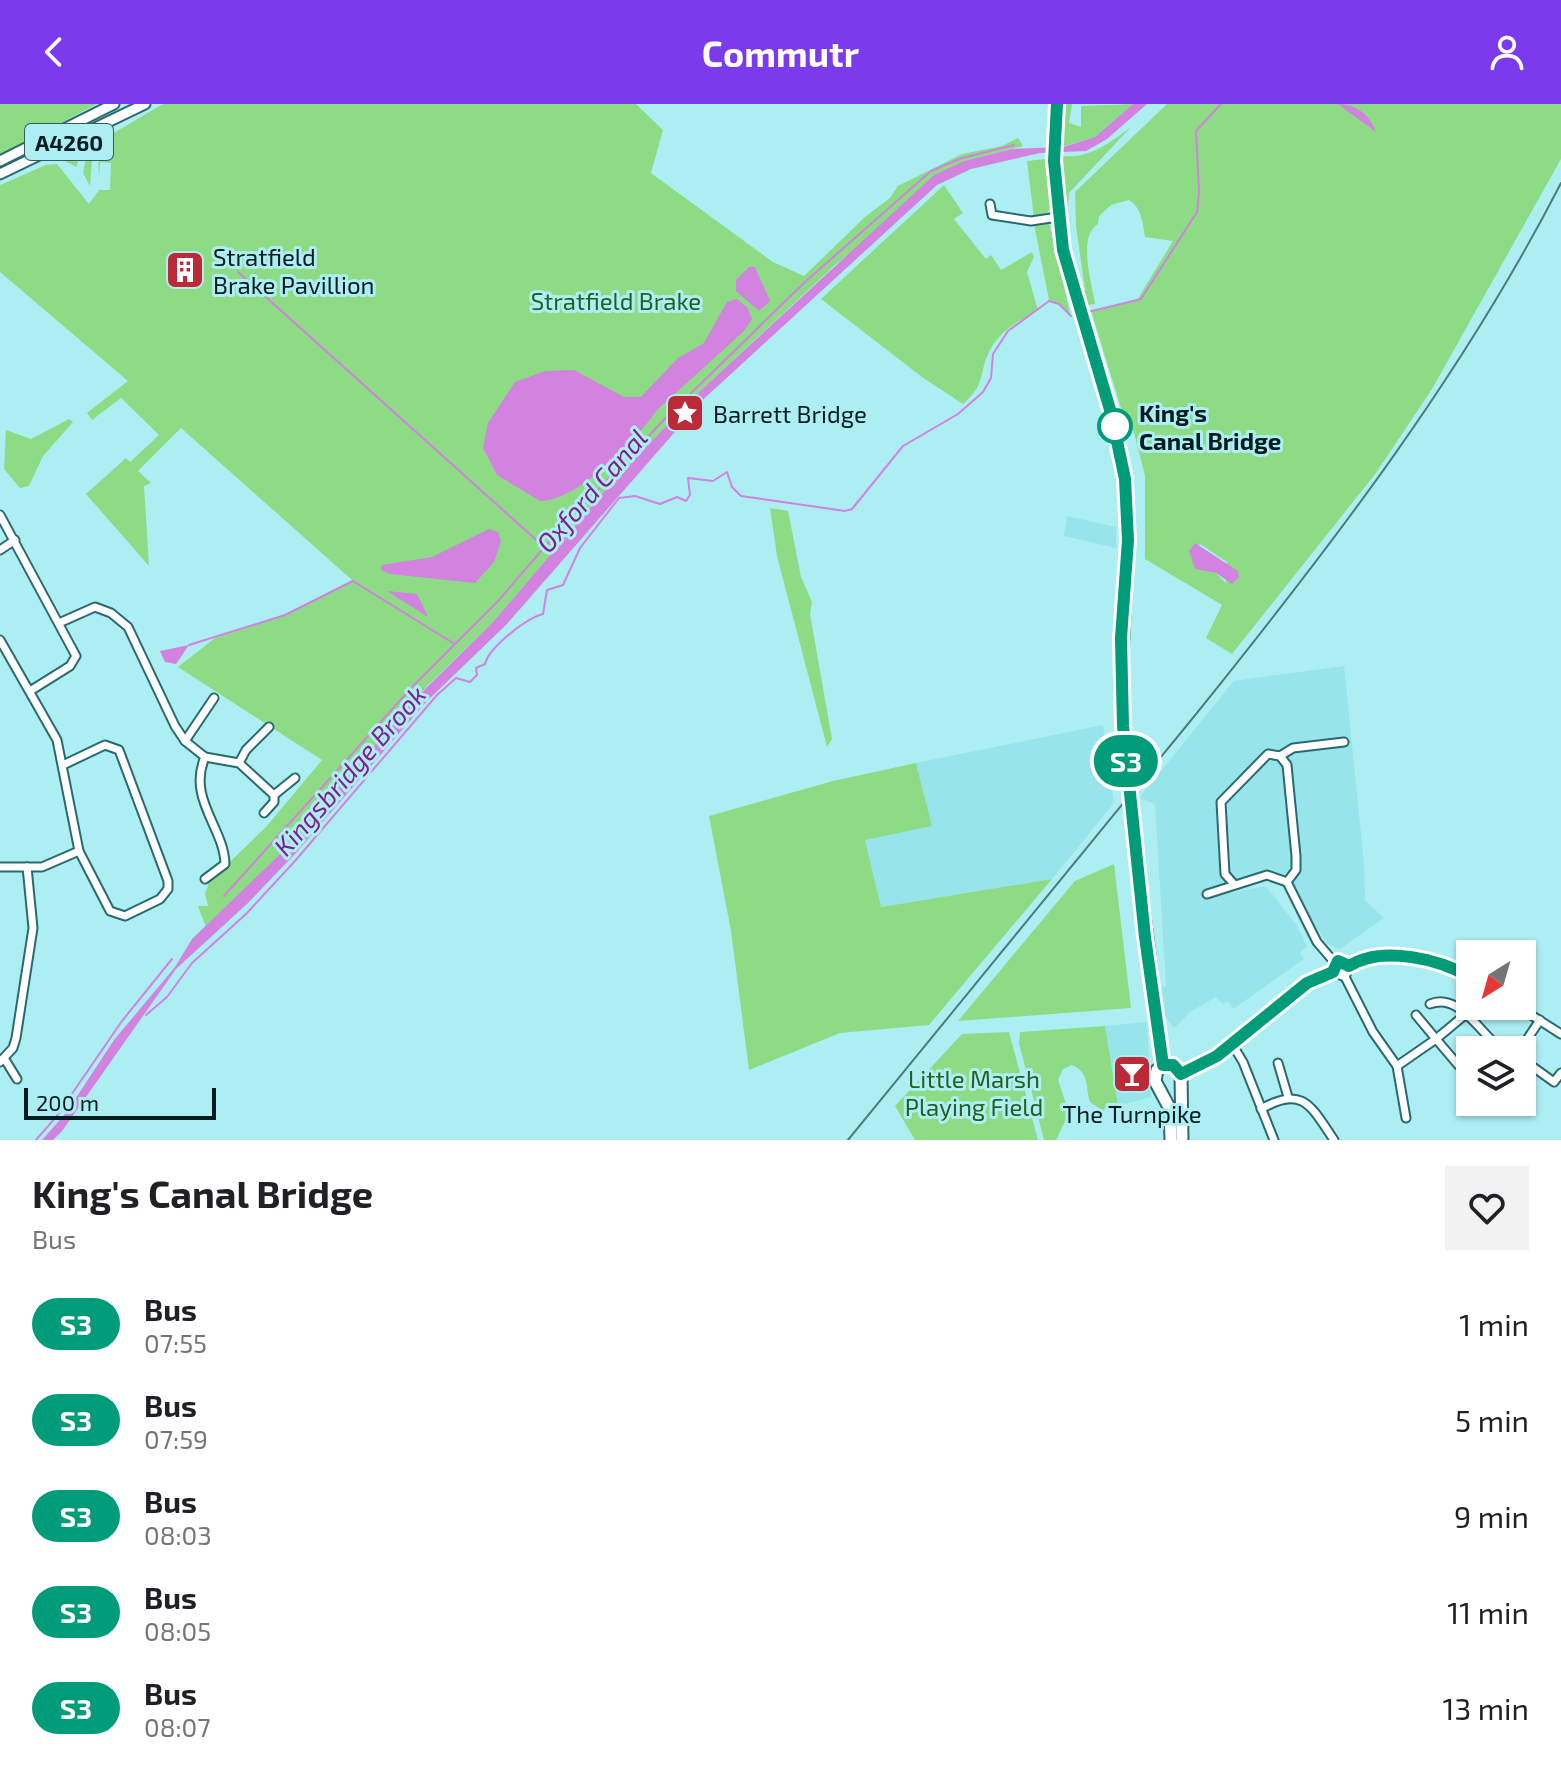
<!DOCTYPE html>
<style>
body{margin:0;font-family:"Exo 2",sans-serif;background:#f2f2f2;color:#202124;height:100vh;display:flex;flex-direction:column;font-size:30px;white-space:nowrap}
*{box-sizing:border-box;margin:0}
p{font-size:26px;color:#757577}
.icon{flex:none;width:44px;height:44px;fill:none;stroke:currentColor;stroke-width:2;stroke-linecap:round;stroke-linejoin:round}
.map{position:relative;height:1036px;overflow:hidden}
.sheet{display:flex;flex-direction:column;background:#fff;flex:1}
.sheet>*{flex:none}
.badge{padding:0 16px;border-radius:26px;font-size:28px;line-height:52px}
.needle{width:52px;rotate:217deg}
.buttons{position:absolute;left:1456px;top:836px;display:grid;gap:16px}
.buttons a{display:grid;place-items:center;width:80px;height:80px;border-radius:0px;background:#fff;box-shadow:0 2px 6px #0004;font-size:40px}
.scale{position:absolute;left:24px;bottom:20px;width:192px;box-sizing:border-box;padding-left:8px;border:4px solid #011c1e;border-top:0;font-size:22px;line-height:28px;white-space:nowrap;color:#011c1e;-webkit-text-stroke:6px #adeef3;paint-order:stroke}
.map>.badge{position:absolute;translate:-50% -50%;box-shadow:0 0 0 4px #fff}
.round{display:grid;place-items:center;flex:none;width:84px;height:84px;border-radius:0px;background:#f2f2f2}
.overview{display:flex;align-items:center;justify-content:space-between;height:136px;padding:0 32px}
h1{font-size:38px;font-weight:700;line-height:60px}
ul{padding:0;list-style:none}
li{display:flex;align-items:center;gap:24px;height:96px;padding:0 32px}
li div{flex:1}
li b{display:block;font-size:30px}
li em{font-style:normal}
li .badge{min-width:88px;font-weight:700;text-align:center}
header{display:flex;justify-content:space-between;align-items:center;height:104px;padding:0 32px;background:#7c3aed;color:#fff;font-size:36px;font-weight:700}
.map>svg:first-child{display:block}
</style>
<header><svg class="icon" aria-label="back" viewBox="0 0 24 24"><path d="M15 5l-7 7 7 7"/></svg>Commutr<svg class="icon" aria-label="person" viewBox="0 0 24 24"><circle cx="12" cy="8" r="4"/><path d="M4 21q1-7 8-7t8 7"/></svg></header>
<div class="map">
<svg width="1561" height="1036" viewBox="0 0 1561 1036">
<rect width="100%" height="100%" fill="#adeef3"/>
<!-- built -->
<g fill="#97e4ea">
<polygon points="1067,412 1116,423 1116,444 1064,432"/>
<polygon points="1344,562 1364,760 1365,796 1384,814 1340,845 1327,840 1285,771 1271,767 1206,785 1208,793 1266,782 1297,822 1307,843 1300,848 1304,855 1233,905 1228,897 1223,900 1216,893 1190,908 1174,924 1164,911 1161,883 1166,882 1155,700 1139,694 1234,577"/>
<polygon points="1103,621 1114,699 1052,775 880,803 865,735 932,722 916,659"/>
<polygon points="1147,918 1151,993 1118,1002 1105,922"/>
</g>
<!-- green -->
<g fill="#8edb86" fill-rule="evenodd">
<polygon points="0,0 97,0 0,51"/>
<polygon points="163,0 636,0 663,26 651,69 773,158 804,172 865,113 890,94 898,82 962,50 1002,42 1018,34 1023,42 964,57 835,161 700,287 686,306 667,321 603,389 493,518 428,581 279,751 206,823 198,802 208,802 205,790 209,778 266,723 322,656 178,563 215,534 285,511 352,476 181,324 138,367 151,379 144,382 149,462 86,390 126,354 130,358 159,331 121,294 92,316 87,309 128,277 0,168 0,81 46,61 57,60 89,100 99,86 110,86 111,59 100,58 99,74 98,49 93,42 90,82 83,69 88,44"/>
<polygon points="1065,0 1072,0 1069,19 1081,23 1081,2 1133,0 1095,33 1061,43"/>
<path d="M1167,0h394v55l-129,230 -56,84 -144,181 -26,-16 16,-33 -77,-46v-83l-13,-51 -7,-4 -34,-110 46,-11 36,-59 -28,-4c-2,-14 -4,-30 -16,-37l-18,5 -12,11 -1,8c-21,13 -6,59 -3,80l-8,1 -6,-9 4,-6 -9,-64 -1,-34zM1200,440l27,18 -1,21 -10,-10 -20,-4 -2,-9z"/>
<path d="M1131,23l-62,66 -3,36 -5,-73c29,3 48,-13 70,-29z"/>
<polygon points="88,34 76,63 54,51"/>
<polygon points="1045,55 1051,103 1047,109 1034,114 1027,57"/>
<path d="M944,81l19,28 -9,6 32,40 5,-4 10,15 31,-18 2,5 -7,15 11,38c-19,11 -39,21 -49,42 -11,24 -3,32 -26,52l-41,-27 -101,-78z"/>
<polygon points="1049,118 1070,209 1069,210 1059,199 1049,196 1034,120"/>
<polygon points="69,315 73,318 43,352 29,382 20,384 4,365 6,326 31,335"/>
<polygon points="770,404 788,407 801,473 812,498 810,510 832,635 827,643 777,452"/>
<polygon points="916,659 932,722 865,736 881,803 1052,775 929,921 840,929 749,966 731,827 709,712 833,677"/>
<polygon points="1114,760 1131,904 958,917 1075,777"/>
<path d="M1105,922l13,80 -9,-3 -6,8 -13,-9c-5,-16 0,-29 -18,-37l-9,4 -5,11 11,33 -13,27h-12l-25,-97 1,-11z"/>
<polygon points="1009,928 1038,1036 915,1036 895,1002 962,930"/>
</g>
<!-- water -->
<g fill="#d282df">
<polygon points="1133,0 1147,0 1107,35 1086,47 1040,49 971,65 937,81 684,313 681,321 507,520 427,597 295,750 248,799 176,865 62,1027 53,1036 42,1036 66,1009 114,936 175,863 192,835 279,751 417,593 493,518 603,389 667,321 686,306 700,287 934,71 964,57 1012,45 1063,43 1095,33"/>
<path d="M1338,0c18,0 32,11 38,28z"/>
<polygon points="749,163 755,163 770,197 759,207 736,187 736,176"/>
<path d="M737,195l10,8 5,12 -8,12 -87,79c-21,30 -77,90 -117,91l-43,-26 -14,-27 5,-25 27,-41 30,-11 29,-1 50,27h17l37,-39 26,-15 23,-41z"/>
<polygon points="489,425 498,428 501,437 494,458 475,479 390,470 381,466 382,461 432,453"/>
<polygon points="1195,439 1238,467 1239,473 1232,480 1216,469 1195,465 1189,447"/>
<polygon points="387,487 417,490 428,513"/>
<polygon points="189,541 176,560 165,558 160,547"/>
</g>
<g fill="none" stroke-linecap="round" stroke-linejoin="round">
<!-- stream -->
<g stroke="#d282df" stroke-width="2">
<polyline points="238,168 543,442"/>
<polyline points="1088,208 1141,195 1197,108 1199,88 1196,27 1221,0"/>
<polyline points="680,300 805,178 931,67 962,54 1014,41"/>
<polyline points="189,541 285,511 353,477 453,539"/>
<polyline points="224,792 414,581 499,496 560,425 577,396 595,389 675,304"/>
<path d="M146,911l21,-18 25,-34 54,-49 49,-53 142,-166 19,-17 14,4 7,-7 -1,-7 9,-4c4,-17 42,-46 58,-50l4,-24 16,-5 17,-37 39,-50 16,-2 25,8 17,-7 9,4 4,-6 -2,-17 25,3 14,-9 5,15 9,9 104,15 7,-2 51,-63 55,-32 25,-22 8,-14 2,-24 15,-23 41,-30 10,3 12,12"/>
<polyline points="36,1036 56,1013 122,917 172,855"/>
</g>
<!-- minor casing -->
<g stroke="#296a6f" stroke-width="11">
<g id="minor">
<polyline points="990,100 992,111 1031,117 1058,113"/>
<polyline points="0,411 76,552 70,562 30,587"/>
<polyline points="0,446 15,436"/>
<polyline points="59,519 95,503 111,509 128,523 175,622 185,637 205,653 239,659 274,691 274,698 264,709"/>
<polyline points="0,536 57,636 79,747 110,807 125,812 160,795 168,785 168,777 119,646 105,641 63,661"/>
<polyline points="185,637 214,594"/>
<polyline points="1280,652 1287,661 1296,752 1296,766 1287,778"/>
<polyline points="239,659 246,646 269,623"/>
<polyline points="274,691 295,674"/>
<polyline points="0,763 42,763 79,747"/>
<path d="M205,775l20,-15c-1,-37 -38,-65 -20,-107"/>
<polyline points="1287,778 1317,838 1335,859"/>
<polyline points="1233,779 1225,770 1221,698 1268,650 1280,652 1293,644 1344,638"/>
<polyline points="1207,790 1267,771 1287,778"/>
<polyline points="1345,873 1373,928 1397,962 1406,1014"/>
<path d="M1345,873c2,-3 2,-7 4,-11 13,-24 103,0 121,11"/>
<path d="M1430,900c29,-12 50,29 72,46"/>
<polyline points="1517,902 1561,930"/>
<polyline points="1416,911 1436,935 1466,910"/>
<polyline points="1232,940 1243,958 1274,1036"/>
<polyline points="1520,946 1540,916"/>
<polyline points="4,954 17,975"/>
<polyline points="1522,955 1554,978 1561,969"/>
<polyline points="0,958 13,944 16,934 33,824 27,763"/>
<polyline points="1278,959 1288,993"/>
<polyline points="1397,962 1436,935 1459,962"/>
<path d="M1181,970c58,-28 95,-80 152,-102l12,5"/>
<path d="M1261,1005c42,-24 50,-3 73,31"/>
</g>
</g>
<!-- major casing -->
<g stroke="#296a6f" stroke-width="13">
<g id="major">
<polyline points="0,57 114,0"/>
<polyline points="0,70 145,0"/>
</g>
</g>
<!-- highway casing -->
<g stroke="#296a6f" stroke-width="15">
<g id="highway">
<polyline points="1057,0 1054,57 1063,146 1111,309 1125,375 1128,436 1121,569 1127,669"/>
<polyline points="1132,716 1163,961"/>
<polyline points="1163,961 1173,961 1181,970 1182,1036"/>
<polyline points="1163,961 1157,966 1155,977 1170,1005 1171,1036"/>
</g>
</g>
<!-- minor -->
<use href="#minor" stroke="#fff" stroke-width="7"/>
<!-- major -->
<use href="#major" stroke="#fff" stroke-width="9"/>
<!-- highway -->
<use href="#highway" stroke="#fff" stroke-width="11"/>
<!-- rail -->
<path stroke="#4e7b7e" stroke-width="2" d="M848,1036c115,-140 230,-280 344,-421 137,-170 269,-341 369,-536"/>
<!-- highway-bridge casing -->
<g stroke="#296a6f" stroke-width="15" stroke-linecap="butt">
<polyline id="highway-bridge" points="1127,669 1132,716"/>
</g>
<!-- highway-bridge -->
<use href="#highway-bridge" stroke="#fff" stroke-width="11"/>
</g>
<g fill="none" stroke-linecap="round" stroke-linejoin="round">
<!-- line casing -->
<g stroke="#fff" stroke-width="18">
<path id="line" d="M1057,0l-3,57 9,89 48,163 14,66 3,61 -7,98 2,88 22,211 18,128h10l8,9 36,-18 90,-73 26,-11 5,-11 11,5c33,-21 90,-7 121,11"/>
</g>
<!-- line -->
<use href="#line" stroke="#009b79" stroke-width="12"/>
</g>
<!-- icons -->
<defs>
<g id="building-square" transform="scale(2)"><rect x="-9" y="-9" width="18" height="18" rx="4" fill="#bb2a36" stroke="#adeef3"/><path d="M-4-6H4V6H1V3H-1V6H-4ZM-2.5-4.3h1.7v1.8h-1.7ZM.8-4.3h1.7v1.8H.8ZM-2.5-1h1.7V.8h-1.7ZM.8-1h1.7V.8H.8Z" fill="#fff"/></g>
<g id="sight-square" transform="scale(2)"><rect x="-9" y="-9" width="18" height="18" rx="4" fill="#bb2a36" stroke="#adeef3"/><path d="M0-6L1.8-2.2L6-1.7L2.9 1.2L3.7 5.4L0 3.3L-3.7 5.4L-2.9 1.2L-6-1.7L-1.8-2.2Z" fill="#fff"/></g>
<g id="bar-square" transform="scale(2)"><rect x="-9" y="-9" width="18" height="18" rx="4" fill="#bb2a36" stroke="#adeef3"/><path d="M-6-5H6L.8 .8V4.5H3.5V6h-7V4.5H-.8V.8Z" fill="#fff"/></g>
</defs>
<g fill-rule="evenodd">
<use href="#building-square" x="185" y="166"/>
<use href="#sight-square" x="685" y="309"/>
<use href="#bar-square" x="1132" y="970"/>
</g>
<!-- markers -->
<circle fill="#fff" stroke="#009b79" stroke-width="4" cx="1115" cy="322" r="16"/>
<g text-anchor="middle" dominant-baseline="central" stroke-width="6" stroke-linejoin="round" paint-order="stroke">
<!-- shield labels -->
<rect fill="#adeef3" stroke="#355b5e" stroke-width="2" x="25" y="20" width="88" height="36" rx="6"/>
<g font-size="22" font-weight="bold" fill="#011c1e">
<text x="69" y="38">A4260</text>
</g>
<!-- poi labels -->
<g font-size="24" fill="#011c1e" stroke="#adeef3" text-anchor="start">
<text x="213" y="152">Stratfield<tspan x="213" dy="28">Brake Pavillion</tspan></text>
<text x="713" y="309">Barrett Bridge</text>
<text x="1132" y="1009" text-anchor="middle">The Turnpike</text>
</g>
<!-- park labels -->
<g font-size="24" fill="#255e20" stroke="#adeef3">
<text x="616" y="196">Stratfield Brake</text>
<text x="974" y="974">Little Marsh<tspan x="974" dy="28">Playing Field</tspan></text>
</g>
<!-- stop labels -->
<g font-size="24" font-weight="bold" fill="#011c1e" stroke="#adeef3" text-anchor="start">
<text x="1139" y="308">King's<tspan x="1139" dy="28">Canal Bridge</tspan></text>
</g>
<!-- water labels -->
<g font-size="26" font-style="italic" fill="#811f90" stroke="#adeef3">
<text transform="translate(591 386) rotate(-49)">Oxford Canal</text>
<text transform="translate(349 666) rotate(-49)">Kingsbridge Brook</text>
</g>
</g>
</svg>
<div class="buttons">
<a><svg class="needle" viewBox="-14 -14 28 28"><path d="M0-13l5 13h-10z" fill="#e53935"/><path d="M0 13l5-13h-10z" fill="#757577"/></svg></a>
<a><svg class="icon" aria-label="layers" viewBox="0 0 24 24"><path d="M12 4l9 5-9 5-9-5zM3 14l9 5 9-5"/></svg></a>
</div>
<div class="scale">200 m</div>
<b class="badge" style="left:1126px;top:657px;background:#009b79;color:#fff">S3</b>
</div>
<section class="sheet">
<div class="overview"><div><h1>King's Canal Bridge</h1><p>Bus</p></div><a class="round"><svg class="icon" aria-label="heart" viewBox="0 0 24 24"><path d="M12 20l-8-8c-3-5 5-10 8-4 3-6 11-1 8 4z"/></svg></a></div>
<ul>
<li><span class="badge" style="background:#009b79;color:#fff">S3</span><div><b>Bus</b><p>07:55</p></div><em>1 min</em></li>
<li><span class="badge" style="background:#009b79;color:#fff">S3</span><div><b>Bus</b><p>07:59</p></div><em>5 min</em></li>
<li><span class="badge" style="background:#009b79;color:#fff">S3</span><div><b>Bus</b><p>08:03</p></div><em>9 min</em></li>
<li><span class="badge" style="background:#009b79;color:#fff">S3</span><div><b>Bus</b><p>08:05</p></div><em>11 min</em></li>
<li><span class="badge" style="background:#009b79;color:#fff">S3</span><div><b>Bus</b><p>08:07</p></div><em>13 min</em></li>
</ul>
</section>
